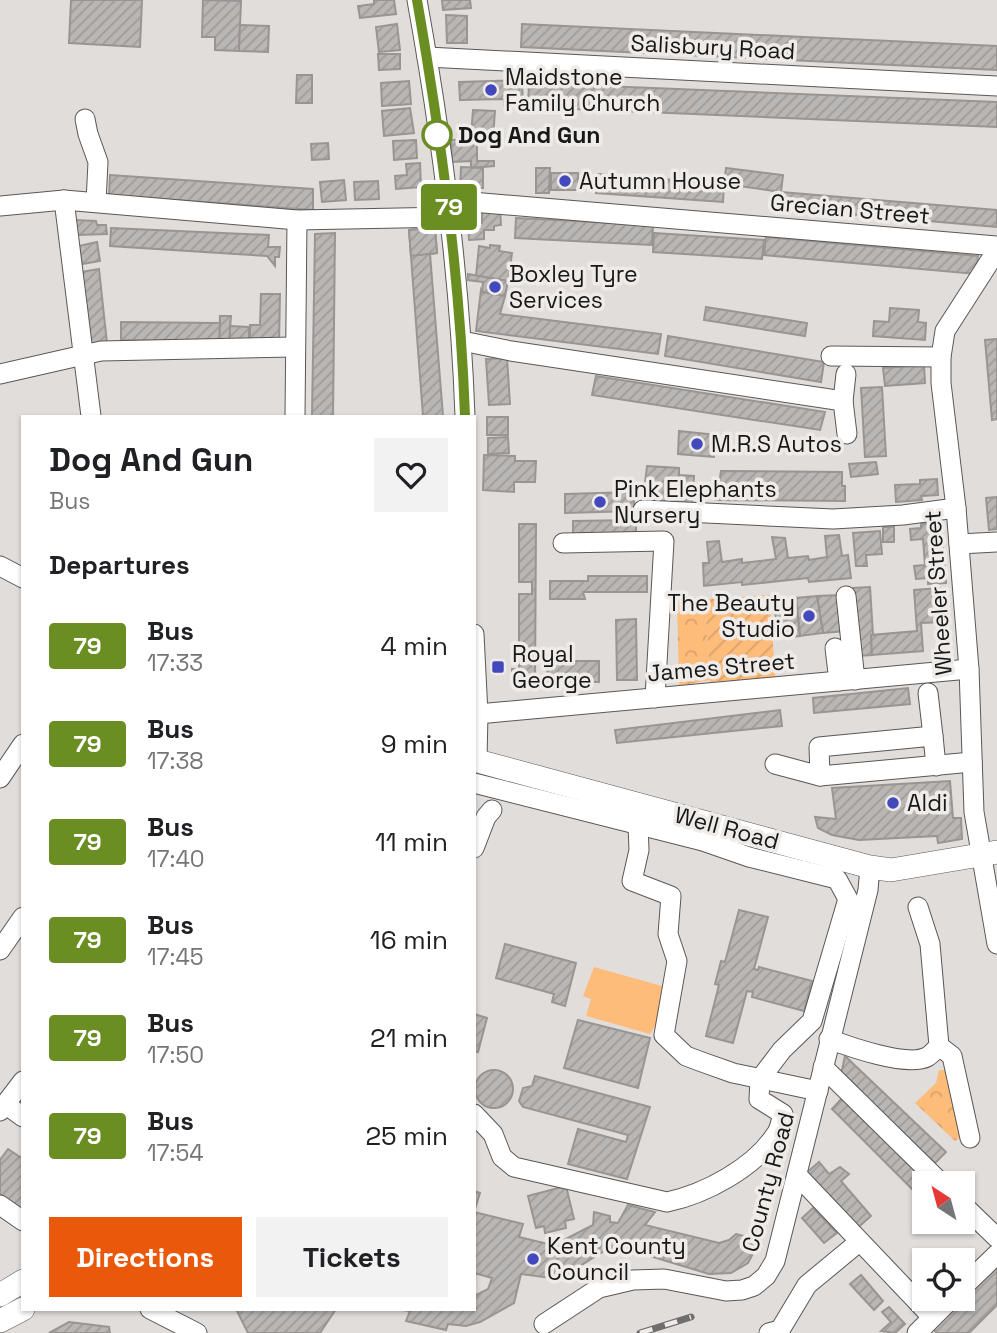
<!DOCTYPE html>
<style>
body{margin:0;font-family:"Space Grotesk",sans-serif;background:#f2f2f2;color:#202124;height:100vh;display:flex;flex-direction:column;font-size:26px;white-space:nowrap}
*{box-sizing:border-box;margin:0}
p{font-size:23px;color:#757577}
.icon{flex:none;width:38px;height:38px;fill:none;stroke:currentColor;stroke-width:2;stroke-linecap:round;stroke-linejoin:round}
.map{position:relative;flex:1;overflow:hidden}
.panel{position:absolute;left:21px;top:415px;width:455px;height:896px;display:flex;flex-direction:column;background:#fff;border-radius:0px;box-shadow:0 2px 5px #0004}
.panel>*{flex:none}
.badge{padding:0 14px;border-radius:5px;font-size:24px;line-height:46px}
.needle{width:46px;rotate:324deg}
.tools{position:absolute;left:912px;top:1171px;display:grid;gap:14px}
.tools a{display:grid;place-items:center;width:63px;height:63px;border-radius:0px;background:#fff;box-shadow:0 2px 5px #0004;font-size:35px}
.map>.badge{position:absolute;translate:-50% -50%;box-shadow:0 0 0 4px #fff}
h2{padding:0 28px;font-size:26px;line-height:63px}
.round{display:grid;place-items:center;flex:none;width:74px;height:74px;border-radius:0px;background:#f2f2f2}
.headline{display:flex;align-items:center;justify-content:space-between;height:119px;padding:0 28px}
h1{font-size:33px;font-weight:800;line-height:52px}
.cta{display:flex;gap:14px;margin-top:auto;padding:14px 28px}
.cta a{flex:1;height:80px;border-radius:0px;background:#ea580c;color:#fff;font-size:28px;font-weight:800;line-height:80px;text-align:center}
.cta a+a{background:#f2f2f2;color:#202124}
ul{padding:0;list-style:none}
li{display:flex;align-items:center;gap:21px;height:98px;padding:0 28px}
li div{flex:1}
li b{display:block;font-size:26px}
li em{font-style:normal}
li .badge{min-width:77px;font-weight:700;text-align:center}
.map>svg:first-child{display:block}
</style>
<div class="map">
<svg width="997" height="1333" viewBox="0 0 997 1333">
<defs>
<pattern id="park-crowns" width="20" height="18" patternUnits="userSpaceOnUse" patternTransform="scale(1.75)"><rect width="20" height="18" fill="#febc7b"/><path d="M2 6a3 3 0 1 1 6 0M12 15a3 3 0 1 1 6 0" fill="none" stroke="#d9a16a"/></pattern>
<pattern id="garden-furrows" width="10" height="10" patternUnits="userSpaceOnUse" patternTransform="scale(1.75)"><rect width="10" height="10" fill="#febc7b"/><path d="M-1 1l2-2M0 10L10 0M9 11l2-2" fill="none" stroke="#d9a16a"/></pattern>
<pattern id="building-hatch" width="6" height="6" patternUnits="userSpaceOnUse" patternTransform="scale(1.75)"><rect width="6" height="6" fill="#b9b6b4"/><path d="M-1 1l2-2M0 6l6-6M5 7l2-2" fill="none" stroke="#9e9c9a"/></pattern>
</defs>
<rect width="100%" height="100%" fill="#e0dddb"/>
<!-- grass -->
<polygon fill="#febc7b" points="594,967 669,988 660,1018 650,1034 586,1016 591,999 583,996"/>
<!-- park -->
<g fill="url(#park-crowns)">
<polygon points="705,599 710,680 679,686 677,601"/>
<polygon points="939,1070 949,1070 963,1135 955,1141 915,1103 936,1083"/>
</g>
<!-- garden -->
<polygon fill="url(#garden-furrows)" points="770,595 775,677 710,682 705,599"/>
<!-- building -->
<g fill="url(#building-hatch)" stroke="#989593" stroke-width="2">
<polygon points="71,0 142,0 140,47 69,43"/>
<polygon points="203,0 241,1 239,51 215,50 215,37 202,37"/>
<polygon points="374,0 394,0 396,14 360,18 358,6 374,4"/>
<polygon points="442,0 470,0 471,8 443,10"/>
<polygon points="446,15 467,16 467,43 447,43"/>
<polygon points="397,24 400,50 379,52 376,27"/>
<polygon points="522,24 997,46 997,70 521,47"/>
<polygon points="240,25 269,26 268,52 239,51"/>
<polygon points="378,54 400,54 400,69 379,70"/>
<polygon points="297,75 312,75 312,103 296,103"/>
<polygon points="522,80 523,106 504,106 504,99 460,100 459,82"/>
<polygon points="409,81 411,104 382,106 381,83"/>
<polygon points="529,83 997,102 997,127 528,107"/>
<polygon points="410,108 414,133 384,136 382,111"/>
<polygon points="473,110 495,111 493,137 471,136"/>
<polygon points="477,139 477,161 494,161 494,166 471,168 471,161 452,162 451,140"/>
<polygon points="416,140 417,158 394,160 393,141"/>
<polygon points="328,143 329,159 312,160 311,144"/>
<polygon points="420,163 421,187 396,189 395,176 407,175 406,164"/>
<polygon points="461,167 483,168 483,188 460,188"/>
<polygon points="536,168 550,168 549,193 536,193"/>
<polygon points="726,168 783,175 781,192 724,184"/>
<rect x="551" y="173" width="27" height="17"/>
<polygon points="598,174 724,184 723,202 596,193"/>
<polygon points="110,175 313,189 313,210 109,195"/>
<polygon points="344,180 346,200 322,202 320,182"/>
<polygon points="378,181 379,199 355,200 354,182"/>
<polygon points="781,192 997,210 997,227 780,208"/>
<polygon points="500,208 501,225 494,226 494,230 484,230 484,239 469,240 468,224 464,224 463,210"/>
<polygon points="482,209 482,223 464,224 463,210"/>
<polygon points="516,218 653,225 652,245 515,238"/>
<polygon points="74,220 96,221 97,225 106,225 107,234 77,235"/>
<polygon points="111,228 269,235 268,247 280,247 279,257 275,257 275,266 267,256 110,246"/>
<polygon points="435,228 437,253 430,254 443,416 423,416 409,230"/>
<polygon points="435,228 437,253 411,256 409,230"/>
<polygon points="335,233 333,416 312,416 315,234"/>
<polygon points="654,233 764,240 762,259 653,252"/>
<polygon points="766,237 978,256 976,274 764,255"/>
<polygon points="97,242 100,261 82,264 79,246"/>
<polygon points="490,245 500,246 499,251 512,253 508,281 476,276 479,246 490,248"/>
<polygon points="99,269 107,343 90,345 81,272"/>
<polygon points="468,274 508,281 505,296 482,292 483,282 468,280"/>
<polygon points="481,290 482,292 505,296 500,314 661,334 658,354 476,331"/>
<polygon points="261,294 280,294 279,342 250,342 250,325 260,325"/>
<polygon points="706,307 807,323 805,336 704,320"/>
<polygon points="890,308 919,310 918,322 926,323 925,340 873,336 874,321 889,322"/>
<polygon points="220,316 231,316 229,343 219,342"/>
<polygon points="121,322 220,323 219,342 121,340"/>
<polygon points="230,326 249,327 249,340 230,339"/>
<polygon points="668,336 824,362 821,382 665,356"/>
<polygon points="997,339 997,419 992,420 985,340"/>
<polygon points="507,358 510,404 489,405 486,359"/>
<polygon points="924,365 925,383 885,386 883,368"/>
<polygon points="596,376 825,412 820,430 592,395"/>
<polygon points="882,387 886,456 865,457 861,388"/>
<rect x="487" y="417" width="21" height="18"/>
<polygon points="679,431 716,435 714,457 678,454"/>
<polygon points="508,437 509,453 488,454 488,438"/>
<polygon points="484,455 515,456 515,461 536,461 535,482 514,482 514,492 483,490"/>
<polygon points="876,462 878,474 851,477 849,464"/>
<polygon points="647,466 679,468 679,475 694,476 692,503 643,500"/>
<polygon points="721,471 842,472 842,486 845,486 845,501 715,500 715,478 720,478"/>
<polygon points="937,479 938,495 921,496 922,500 896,502 895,485 920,484 920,480"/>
<polygon points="634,492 634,511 565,513 565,494"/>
<polygon points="997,497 997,529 989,530 986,498"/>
<polygon points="636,520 636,533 573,534 573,521"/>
<polygon points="941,522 946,583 928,584 928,578 916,579 914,566 925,565 923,539 911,540 910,529 921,528 921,524"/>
<polygon points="519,524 536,524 535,685 512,684 512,669 519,669 519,594 532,594 532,582 519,582"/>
<rect x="883" y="527" width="11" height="15"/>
<polygon points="880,531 882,554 866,555 867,566 856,566 853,533"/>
<polygon points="839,535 842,556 848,555 851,578 809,582 808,578 742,585 742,582 704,586 703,563 709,563 707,542 719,541 722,562 742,559 742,563 776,559 772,537 785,538 788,558 808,556 809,560 827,557 825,536"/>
<polygon points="588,576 647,576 647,592 583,592 585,599 550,599 550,581 588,581"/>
<polygon points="870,587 873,635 871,635 872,655 857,656 853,588"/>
<polygon points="940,588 943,622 921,623 923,651 872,655 871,635 917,631 914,590"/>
<polygon points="840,595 846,631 823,633 817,596"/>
<polygon points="817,596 823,633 800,636 796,598"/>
<polygon points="796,598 800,636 778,638 774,601"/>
<polygon points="636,619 637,680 617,680 616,620"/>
<polygon points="548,661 599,661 599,682 547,681"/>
<polygon points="908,688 910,704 814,713 813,698"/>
<polygon points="780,710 782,726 617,743 615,730"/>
<polygon points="950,781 953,818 961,818 962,839 938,843 937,836 859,840 832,835 818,828 815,817 836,819 832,788"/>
<polygon points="739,910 768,917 754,969 758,970 759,967 812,981 804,1011 752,997 753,992 747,991 733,1043 706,1036 719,985 715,984 721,961 725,962"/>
<polygon points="505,944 576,963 565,1006 552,1002 554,994 496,978"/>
<polygon points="474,1014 487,1018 478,1052 474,1051"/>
<polygon points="578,1020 650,1038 638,1088 564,1068"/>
<polygon points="845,1056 946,1152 935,1163 841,1075"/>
<circle cx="494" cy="1089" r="19"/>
<polygon points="535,1076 650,1107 627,1179 568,1164 578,1129 626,1142 628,1135 523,1107 519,1101 523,1088 532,1086"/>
<polygon points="844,1096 926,1179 914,1191 832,1109"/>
<polygon points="8,1149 23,1159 23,1210 0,1194 0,1160"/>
<polygon points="819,1162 829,1174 840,1167 849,1174 841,1181 871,1216 854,1231 805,1174"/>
<polygon points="566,1186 574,1219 565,1221 566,1228 545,1233 544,1226 536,1228 528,1196"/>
<polygon points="474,1191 480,1193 474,1212 523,1224 519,1237 548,1244 562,1241 593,1225 594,1212 610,1216 610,1222 618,1223 628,1205 655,1212 645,1225 719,1243 729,1240 736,1234 760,1240 748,1263 731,1273 709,1274 650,1256 609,1248 559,1279 521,1274 514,1303 480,1322 466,1326 448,1324 446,1330 406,1321 410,1311 395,1309 474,1309 474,1296 488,1289 492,1278 474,1273"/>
<polygon points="813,1208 837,1233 824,1243 802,1218"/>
<polygon points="997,1266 997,1305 969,1333 937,1333 933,1329"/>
<polygon points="861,1275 883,1301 874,1310 850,1284"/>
<polygon points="889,1307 905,1324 895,1333 881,1331 891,1322 882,1312"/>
<polygon points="236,1309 336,1309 320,1333 248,1333"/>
<polygon points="69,1322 109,1327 110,1333 49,1333"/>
</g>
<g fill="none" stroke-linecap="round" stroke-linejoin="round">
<!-- minor casing -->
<g stroke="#5a5755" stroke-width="21">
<g id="minor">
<path d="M417,0c25,138 43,276 48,416"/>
<polyline points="427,57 997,86"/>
<polyline points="85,119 88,134 98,162 96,202"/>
<polyline points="64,200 91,416"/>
<polyline points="448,200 997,246"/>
<polyline points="0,206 64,200 297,220 450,217"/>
<polyline points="997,254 990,261 945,331 941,357 941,383 956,508 969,669 974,812 997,944"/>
<polyline points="462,341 511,351 843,401"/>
<polyline points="831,356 941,357"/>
<polyline points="0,374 101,351 294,347"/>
<polyline points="846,374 843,401 847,434"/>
<polyline points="295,416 297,220"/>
<polyline points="643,510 833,519 903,515 956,508"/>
<polyline points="563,543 664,541 655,698"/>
<polyline points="959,544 997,542"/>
<polyline points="0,566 23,578"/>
<polyline points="846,596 855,680"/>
<polyline points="474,634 478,714 477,760"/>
<polyline points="835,648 839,681"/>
<polyline points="928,693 933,736"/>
<polyline points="478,714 969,669"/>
<polyline points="775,764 820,776 972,762"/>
<polyline points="820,776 819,747 933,736 936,766"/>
<polyline points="0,778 23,744"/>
<path d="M474,783l229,58 46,16 88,22 11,20 -36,122 -30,29 -22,29 -1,20 24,15c-2,6 -3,15 -7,20 -22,34 -71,60 -109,68l-153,-35 -12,-10 -9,-23 -19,-20"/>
<polyline points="638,825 639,850 632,881 671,896 668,934 677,961 664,1035 686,1056 702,1062 733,1073 818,1091"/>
<polyline points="474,848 486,817 492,810"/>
<polyline points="0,950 23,917"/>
<path d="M829,1039c21,8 78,28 98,18 4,-2 9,-8 12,-11l-9,-102 -12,-37"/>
<polyline points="939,1046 952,1056 970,1138"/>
<polyline points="823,1067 941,1183"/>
<polyline points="5,1104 23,1117"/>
<polyline points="0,1111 23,1081"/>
<polyline points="797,1175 932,1317"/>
<polyline points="962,1204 997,1238"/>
<polyline points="0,1205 23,1221"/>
<polyline points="962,1288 997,1254"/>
<polyline points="150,1309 197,1333"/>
<polyline points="544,1324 599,1288 633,1280 664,1279 726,1291 742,1290 754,1286 766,1276 775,1261 868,890 870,867"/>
<polyline points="769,1333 780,1330 807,1285 859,1242"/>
<polyline points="917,1333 952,1298"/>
</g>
</g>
<!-- major casing -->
<g stroke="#5a5755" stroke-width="24">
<g id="major">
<polyline points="474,760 870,867 891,870 997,852"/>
<polyline points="0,1295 23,1281"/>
<polyline points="0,1321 23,1309"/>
</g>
</g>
<!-- minor -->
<use href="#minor" stroke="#fff" stroke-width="19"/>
<!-- major -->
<use href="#major" stroke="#fff" stroke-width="23"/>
<!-- rail casing -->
<g stroke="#706e6d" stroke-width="7">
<polyline id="rail" points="640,1333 691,1317"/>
</g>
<!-- rail -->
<use href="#rail" stroke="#eeebe8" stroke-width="4.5" stroke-dasharray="13" stroke-linecap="butt"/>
</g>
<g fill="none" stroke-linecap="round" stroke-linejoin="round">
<!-- line casing -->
<g stroke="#fff" stroke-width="16">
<path id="line" d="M417,0c24,138 43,276 48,416"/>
</g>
<!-- line -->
<use href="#line" stroke="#6b8e23" stroke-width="10"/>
</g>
<!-- markers -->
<g fill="#4448bd" stroke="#eeebe8" stroke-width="2.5">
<circle cx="491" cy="90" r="7"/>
<circle cx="565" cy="181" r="7"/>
<circle cx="495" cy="287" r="7"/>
<circle cx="697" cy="444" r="7"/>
<circle cx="600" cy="502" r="7"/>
<circle cx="809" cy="616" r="7"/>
<rect x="491" y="660" width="14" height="14" rx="3.5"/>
<circle cx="893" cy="803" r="7"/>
<circle cx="533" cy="1259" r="7"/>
</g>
<circle fill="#fff" stroke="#6b8e23" stroke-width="3.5" cx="437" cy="135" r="14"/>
<g text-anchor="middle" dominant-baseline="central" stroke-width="7" stroke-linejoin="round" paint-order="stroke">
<!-- street labels -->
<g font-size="23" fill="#191817" stroke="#eeebe8">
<text transform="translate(713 47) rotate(3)">Salisbury Road</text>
<text transform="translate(850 209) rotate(5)">Grecian Street</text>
<text transform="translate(938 593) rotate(-94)">Wheeler Street</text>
<text transform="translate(721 667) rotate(-5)">James Street</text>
<text transform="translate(727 828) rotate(15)">Well Road</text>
<text transform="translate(768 1182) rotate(-75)">County Road</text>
</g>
<!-- poi labels -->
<g font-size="23" fill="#191817" stroke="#eeebe8" text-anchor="start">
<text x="505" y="77">Maidstone<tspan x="505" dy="26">Family Church</tspan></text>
<text x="579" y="181">Autumn House</text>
<text x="509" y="274">Boxley Tyre<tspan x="509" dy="26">Services</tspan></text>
<text x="711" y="444">M.R.S Autos</text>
<text x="614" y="489">Pink Elephants<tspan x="614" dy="26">Nursery</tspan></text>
<text x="795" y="603" text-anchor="end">The Beauty<tspan x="795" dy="26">Studio</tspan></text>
<text x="512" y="654">Royal<tspan x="512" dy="26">George</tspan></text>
<text x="907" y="803">Aldi</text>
<text x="547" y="1246">Kent County<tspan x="547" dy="26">Council</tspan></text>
</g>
<!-- stop labels -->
<g font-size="23" font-weight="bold" fill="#191817" stroke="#eeebe8" text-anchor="start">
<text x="458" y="135">Dog And Gun</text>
</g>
</g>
</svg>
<div class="tools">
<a><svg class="needle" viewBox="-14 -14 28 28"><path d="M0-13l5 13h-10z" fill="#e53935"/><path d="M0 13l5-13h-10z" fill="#757577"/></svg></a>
<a><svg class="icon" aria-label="locate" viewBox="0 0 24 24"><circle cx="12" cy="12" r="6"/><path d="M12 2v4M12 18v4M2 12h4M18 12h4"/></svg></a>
</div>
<b class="badge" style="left:449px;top:207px;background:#6b8e23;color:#fff">79</b>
<section class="panel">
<div class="headline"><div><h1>Dog And Gun</h1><p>Bus</p></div><a class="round"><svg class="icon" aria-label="heart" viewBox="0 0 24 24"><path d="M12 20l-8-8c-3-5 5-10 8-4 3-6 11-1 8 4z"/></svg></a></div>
<h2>Departures</h2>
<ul>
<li><span class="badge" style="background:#6b8e23;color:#fff">79</span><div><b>Bus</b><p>17:33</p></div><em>4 min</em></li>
<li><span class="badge" style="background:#6b8e23;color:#fff">79</span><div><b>Bus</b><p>17:38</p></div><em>9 min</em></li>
<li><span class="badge" style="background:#6b8e23;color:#fff">79</span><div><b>Bus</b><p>17:40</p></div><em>11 min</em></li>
<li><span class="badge" style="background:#6b8e23;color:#fff">79</span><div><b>Bus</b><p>17:45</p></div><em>16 min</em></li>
<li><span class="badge" style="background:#6b8e23;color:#fff">79</span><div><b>Bus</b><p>17:50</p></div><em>21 min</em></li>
<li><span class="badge" style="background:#6b8e23;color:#fff">79</span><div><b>Bus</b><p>17:54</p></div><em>25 min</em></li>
</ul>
<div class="cta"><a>Directions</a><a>Tickets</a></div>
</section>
</div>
